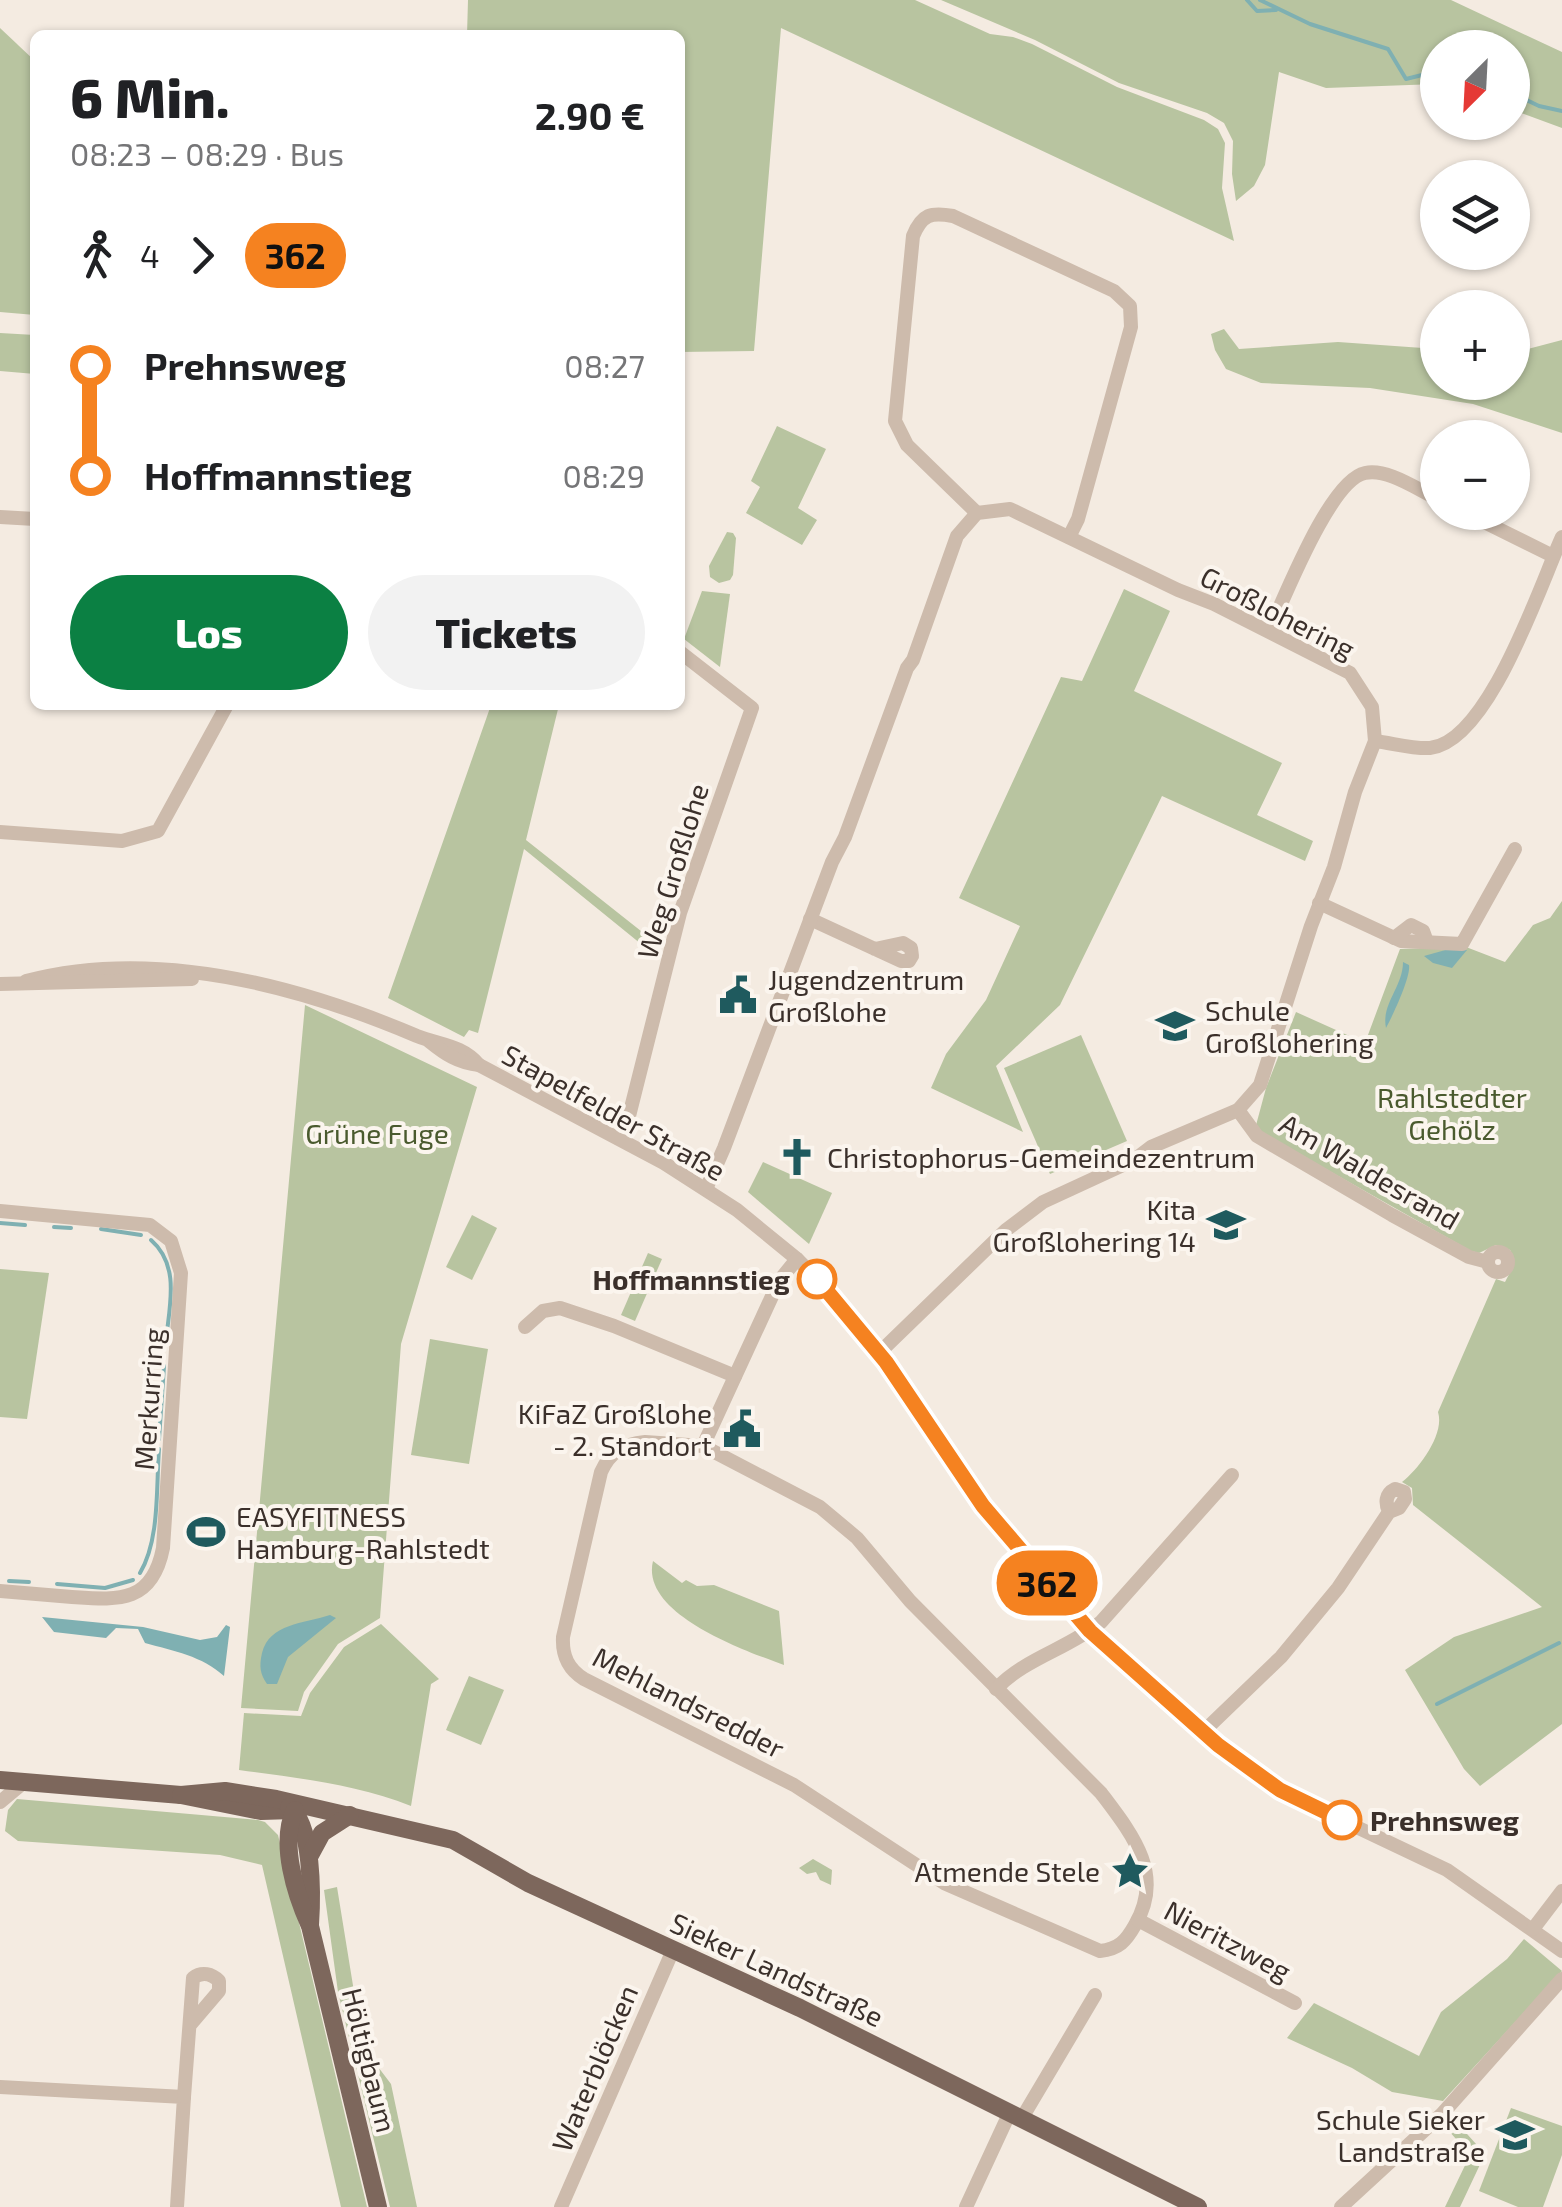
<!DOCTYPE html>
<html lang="de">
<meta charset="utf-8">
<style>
body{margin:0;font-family:"Exo 2",sans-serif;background:#f2f2f2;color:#202124;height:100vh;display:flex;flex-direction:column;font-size:38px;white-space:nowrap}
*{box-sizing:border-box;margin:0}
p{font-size:32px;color:#757577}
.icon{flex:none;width:55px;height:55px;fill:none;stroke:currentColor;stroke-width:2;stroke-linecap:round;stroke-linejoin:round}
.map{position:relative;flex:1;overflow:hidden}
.drawer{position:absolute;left:30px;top:30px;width:655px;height:680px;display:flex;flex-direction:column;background:#fff;border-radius:15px;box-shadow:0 2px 8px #0004}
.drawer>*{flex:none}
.badge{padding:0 20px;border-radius:32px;font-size:35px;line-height:65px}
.needle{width:65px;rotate:204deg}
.tools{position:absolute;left:1420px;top:30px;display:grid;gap:20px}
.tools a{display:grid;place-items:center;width:110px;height:110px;border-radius:50%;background:#fff;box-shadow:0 2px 8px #0004;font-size:50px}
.map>.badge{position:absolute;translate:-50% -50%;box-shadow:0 0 0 5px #fff}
.legs{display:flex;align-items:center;gap:15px;height:110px;padding:0 40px;font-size:32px}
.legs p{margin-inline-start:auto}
.headline{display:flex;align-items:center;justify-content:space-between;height:170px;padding:0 40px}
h1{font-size:55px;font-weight:800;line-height:75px}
.cta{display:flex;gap:20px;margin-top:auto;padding:20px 40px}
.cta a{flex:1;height:115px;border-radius:60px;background:#0b8043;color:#fff;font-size:40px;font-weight:800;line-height:115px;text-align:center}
.cta a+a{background:#f2f2f2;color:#202124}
ul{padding:0 40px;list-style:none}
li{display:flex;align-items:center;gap:35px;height:110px;font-size:38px}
li i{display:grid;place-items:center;width:15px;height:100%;margin:0 12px;background:currentColor}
li i::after{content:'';width:25px;height:25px;margin:-12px;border:8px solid;border-radius:50%;background:#fff}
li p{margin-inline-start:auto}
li:first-child i{background:linear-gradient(#0000 50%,currentColor 0)}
li:last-child i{background:linear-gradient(currentColor 50%,#0000 0)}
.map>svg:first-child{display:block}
</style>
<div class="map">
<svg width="1562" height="2207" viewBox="0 0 1562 2207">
<rect width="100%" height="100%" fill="#f4ebe1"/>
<!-- green -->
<g fill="#b8c4a0">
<polygon points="468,0 915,0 990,34 1013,37 1032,44 1117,87 1204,120 1218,129 1225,143 1222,188 1234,241 781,28 754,351 680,352 680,35 467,35"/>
<polygon points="941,0 1451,0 1562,52 1562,128 1513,110 1512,48 1438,48 1437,84 1326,88 1279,72 1265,165 1254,186 1236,201 1232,174 1233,141 1224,123 1207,113 1119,83 1035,40"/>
<polygon points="0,28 35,61 35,315 0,312"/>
<polygon points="1224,329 1239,349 1338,342 1437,349 1438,382 1512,382 1513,353 1562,340 1562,433 1473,404 1370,388 1261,383 1226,369 1215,350 1211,334"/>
<polygon points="0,333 35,335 35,374 0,371"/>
<polygon points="777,426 826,449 798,508 817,520 802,545 746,513 760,487 751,481"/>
<polygon points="727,532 733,533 736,538 733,575 730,580 719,583 710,577 709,566"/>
<polygon points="1124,589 1170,611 1134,691 1282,763 1257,815 1313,841 1305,861 1162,796 1060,1005 996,1066 1023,1132 931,1088 946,1054 986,1000 1020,926 959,898 1061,677 1082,681"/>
<polygon points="702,591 730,594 720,667 684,639"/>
<polygon points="491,705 559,705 526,840 646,935 641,944 524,849 478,1033 469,1030 464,1037 388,998"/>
<path d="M1562,901v823l-82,62 -16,-17 -59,-99 49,-33 88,-30 -129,-102 -1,-17 -10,-6c17,-13 43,-48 36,-70l58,-133 9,3c6,-12 12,-19 5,-32l-14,-5 -17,8 -8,-2 -216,-122 11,-41 30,-76 69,31 35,-94 66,-2 39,15 28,-37 17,-7z"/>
<polygon points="305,1005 477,1087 401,1344 380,1618 338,1644 304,1692 298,1711 241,1708"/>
<polygon points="1081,1035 1127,1141 1050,1174 1004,1068"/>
<polygon points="763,1162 832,1193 809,1244 748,1192"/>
<polygon points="472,1215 497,1228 472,1280 446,1267"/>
<polygon points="648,1253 662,1259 635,1321 621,1315"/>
<polygon points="0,1269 49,1273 27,1419 0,1417"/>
<polygon points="430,1339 488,1349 469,1464 411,1455"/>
<path d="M653,1561l29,22 4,-3 11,6 17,-1 65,26 5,54c-38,-14 -144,-51 -131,-104z"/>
<path d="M381,1624l58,55 -8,5 -20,122c-55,-22 -114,-28 -172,-36l5,-57 57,3 9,-23 34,-46z"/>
<polygon points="469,1676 504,1690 481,1745 446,1730"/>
<polygon points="17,1799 258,1820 265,1822 278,1835 367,2207 341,2207 262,1865 220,1855 18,1841 5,1831 8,1810"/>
<polygon points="813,1859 832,1870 831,1885 820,1880 816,1872 807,1874 799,1868"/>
<polygon points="337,1887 363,2047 391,2084 417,2207 390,2207 338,1992 324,1890"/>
<polygon points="1524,1939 1562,1971 1443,2101 1392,2092 1352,2068 1287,2038 1314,2003 1419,2056 1441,2012 1507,1959"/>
<polygon points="1511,2108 1562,2126 1562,2155 1543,2207 1518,2207 1479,2191"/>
<polygon points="1450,2115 1485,2154 1460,2207 1445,2207 1470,2155 1442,2123"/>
</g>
<!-- water -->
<g fill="#7fb0b2">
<polygon points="1449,949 1467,950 1452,968 1433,963 1424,956"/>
<path d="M1403,962l6,3c2,12 -16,50 -23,63 -5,-24 17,-41 17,-66z"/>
<path d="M330,1615l6,3 -48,39 -11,27h-10c-7,-10 -8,-18 -5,-31 8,-30 41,-29 68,-38z"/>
<path d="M42,1617l101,10 57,13 17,-3 9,-12 4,2 -6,49c-22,-20 -50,-25 -79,-33l-7,-14 -22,-1 -10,10 -52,-6z"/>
</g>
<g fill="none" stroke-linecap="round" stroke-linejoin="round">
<!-- stream -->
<g stroke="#7fb0b2" stroke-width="4">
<polyline points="1247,0 1257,11 1276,10"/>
<polyline points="1260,0 1310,24 1388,49 1406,79 1438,71"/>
<polyline points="1512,93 1539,106 1562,111"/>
<polyline points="0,1223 25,1225"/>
<polyline points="54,1227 71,1228"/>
<polyline points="101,1229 141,1235"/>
<path d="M151,1240c30,26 18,67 15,101"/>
<polyline points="159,1439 164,1366"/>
<path d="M140,1573c20,-34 16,-85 19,-124"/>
<polyline points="9,1581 29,1582"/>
<polyline points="57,1584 105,1588 133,1580"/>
<polyline points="1437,1704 1559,1643"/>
</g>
<!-- minor -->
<g stroke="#cdbbac" stroke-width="14">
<polyline points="1464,512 1553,556"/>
<path d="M977,513l-70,-68 -12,-24 18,-185c9,-22 18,-24 40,-20l161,75 16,15 1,21 -53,192 -9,18"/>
<polyline points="0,517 35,519"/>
<path d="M1269,631c16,-34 61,-151 96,-158 23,-5 53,17 73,26"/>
<path d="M1375,741c17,2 38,8 55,7 59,-6 110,-163 132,-211"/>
<polyline points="0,832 122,841 158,831 227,705"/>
<polyline points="1319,903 1401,941 1462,944 1515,849"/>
<polyline points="810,919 901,961 909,961 912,956 911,948 903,943 875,949"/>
<polyline points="1394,938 1411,925 1423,931 1427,942"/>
<path d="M26,981c130,-34 271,4 391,55 23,9 45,9 62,29"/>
<polyline points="0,984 192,979"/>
<path d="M429,1041c16,13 29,22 50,24l185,98 73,47 60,49 36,36 46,58 104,153 41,51 86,94 108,94 69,49 160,76 115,81"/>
<polyline points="1238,1110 1257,1136 1392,1215 1469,1257 1488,1262"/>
<polyline points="621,1139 626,1128 680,913 752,708 680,652"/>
<polyline points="706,1189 724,1148 832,862 845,837 907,668 913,660 957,536 977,513 1010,509 1178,590 1214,604 1350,673 1372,707 1375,741 1355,792 1334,867 1311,926 1260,1085 1238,1110 1151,1147 1134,1160 1043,1202 1006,1230 879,1353"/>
<path d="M0,1211l150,14 21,16 10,32 -18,275c-11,56 -45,52 -91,49 -24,-2 -48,-4 -72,-6"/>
<circle cx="1498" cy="1262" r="10"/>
<polyline points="525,1327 543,1311 560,1308 614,1326 735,1376"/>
<path d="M645,1442l58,4 117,61 37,31 53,63 191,192c31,41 64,81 34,132 -9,16 -16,24 -35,26l-156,-68 -150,-98 -210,-106c-16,-10 -22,-23 -21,-42l38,-165c9,-20 22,-28 44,-30z"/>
<polyline points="703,1446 779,1281 797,1259"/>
<path d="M996,1689c29,-31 72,-40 105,-67l131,-147"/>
<path d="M1203,1732l78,-75 57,-69 51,-76 10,-4 6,-9 -1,-7 -9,-3c-10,5 -10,14 -6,23"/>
<polyline points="0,1802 24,1782"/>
<polyline points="1138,1920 1295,2003"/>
<polyline points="1533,1929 1562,1891"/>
<polyline points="0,2087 184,2097 177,2207"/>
<path d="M184,2097l9,-119c9,-7 19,-4 26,3v10l-29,34"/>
<polyline points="1022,2118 1095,1995"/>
<polyline points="561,2207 673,1950"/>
<polyline points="966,2207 1010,2112"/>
<polyline points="1341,2207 1442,2114 1562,1979"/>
</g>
<!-- major -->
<g stroke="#7d675c" stroke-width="18">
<polyline points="0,1780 181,1795 261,1811 293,1810"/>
<polyline points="181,1795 225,1791 276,1799 453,1840 528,1883 800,2008 1198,2207"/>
<path d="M289,1807c24,17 23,89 21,118"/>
<path d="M295,1810c-16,33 1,85 15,116l68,281"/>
<polyline points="309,1857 322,1833 350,1815"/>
</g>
</g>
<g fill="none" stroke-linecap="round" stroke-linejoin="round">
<!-- line-1 casing -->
<g stroke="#fff" stroke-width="22">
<polyline id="line-1" points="817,1279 886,1362 983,1506 1090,1631 1218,1745 1280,1790 1342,1820"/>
</g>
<!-- line-1 -->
<use href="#line-1" stroke="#f58220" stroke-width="15"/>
</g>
<!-- icons -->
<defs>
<g id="civic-bare" transform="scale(3)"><path d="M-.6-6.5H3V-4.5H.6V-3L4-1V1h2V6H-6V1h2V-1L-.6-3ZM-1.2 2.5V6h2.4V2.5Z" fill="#1f5a5e" stroke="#fbf5ee" stroke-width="2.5" paint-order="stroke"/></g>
<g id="school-bare" transform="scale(3)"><path d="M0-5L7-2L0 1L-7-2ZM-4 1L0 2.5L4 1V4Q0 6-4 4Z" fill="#1f5a5e" stroke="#fbf5ee" stroke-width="2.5" paint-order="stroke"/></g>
<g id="church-bare" transform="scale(3)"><path d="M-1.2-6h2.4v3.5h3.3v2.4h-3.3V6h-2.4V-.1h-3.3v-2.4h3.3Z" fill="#1f5a5e" stroke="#fbf5ee" stroke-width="2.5" paint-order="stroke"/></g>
<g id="stadium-bare" transform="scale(3)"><path d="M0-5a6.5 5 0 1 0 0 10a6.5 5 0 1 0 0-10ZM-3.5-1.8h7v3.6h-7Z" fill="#1f5a5e" stroke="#fbf5ee" stroke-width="2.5" paint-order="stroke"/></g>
<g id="sight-bare" transform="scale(3)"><path d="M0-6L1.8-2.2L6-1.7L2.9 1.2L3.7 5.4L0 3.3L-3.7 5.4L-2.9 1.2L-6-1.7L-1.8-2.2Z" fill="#1f5a5e" stroke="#fbf5ee" stroke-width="2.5" paint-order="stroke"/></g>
</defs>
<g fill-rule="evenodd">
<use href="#civic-bare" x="738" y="995"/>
<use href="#school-bare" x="1175" y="1026"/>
<use href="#church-bare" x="797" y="1157"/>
<use href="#school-bare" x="1226" y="1225"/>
<use href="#civic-bare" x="742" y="1429"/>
<use href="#stadium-bare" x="206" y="1532"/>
<use href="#sight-bare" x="1130" y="1871"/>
<use href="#school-bare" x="1515" y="2135"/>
</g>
<!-- markers -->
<g fill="#fff" stroke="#f58220" stroke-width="5">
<circle cx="817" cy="1279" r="18"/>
<circle cx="1342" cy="1820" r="18"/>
</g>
<g text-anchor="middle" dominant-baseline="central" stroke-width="8" stroke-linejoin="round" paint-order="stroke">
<!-- street labels -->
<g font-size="28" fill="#3b302b" stroke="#fbf5ee">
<text transform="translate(1278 612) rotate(27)">Großlohering</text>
<text transform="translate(672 871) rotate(-73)">Weg Großlohe</text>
<text transform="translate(614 1112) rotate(29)">Stapelfelder Straße</text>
<text transform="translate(1370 1171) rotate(30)">Am Waldesrand</text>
<text transform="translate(148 1399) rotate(-86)">Merkurring</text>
<text transform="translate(689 1702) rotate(27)">Mehlandsredder</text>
<text transform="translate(1228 1940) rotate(28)">Nieritzweg</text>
<text transform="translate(777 1969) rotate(25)">Sieker Landstraße</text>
<text transform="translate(370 2060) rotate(76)">Höltigbaum</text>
<text transform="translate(594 2068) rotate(-67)">Waterblöcken</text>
</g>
<!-- poi labels -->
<g font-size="28" fill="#3b302b" stroke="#fbf5ee" text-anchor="start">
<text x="768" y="979">Jugendzentrum<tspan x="768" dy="32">Großlohe</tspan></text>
<text x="1205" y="1010">Schule<tspan x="1205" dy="32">Großlohering</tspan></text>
<text x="827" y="1157">Christophorus-Gemeindezentrum</text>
<text x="1196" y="1209" text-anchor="end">Kita<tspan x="1196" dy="32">Großlohering 14</tspan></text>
<text x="712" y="1413" text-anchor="end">KiFaZ Großlohe<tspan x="712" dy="32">- 2. Standort</tspan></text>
<text x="236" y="1516">EASYFITNESS<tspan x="236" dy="32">Hamburg-Rahlstedt</tspan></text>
<text x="1100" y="1871" text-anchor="end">Atmende Stele</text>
<text x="1485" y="2119" text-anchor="end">Schule Sieker<tspan x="1485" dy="32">Landstraße</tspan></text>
</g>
<!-- park labels -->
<g font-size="28" fill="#4a5a2e" stroke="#fbf5ee">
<text x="1452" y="1097">Rahlstedter<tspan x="1452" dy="32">Gehölz</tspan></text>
<text x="377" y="1133">Grüne Fuge</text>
</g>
<!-- stop labels -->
<g font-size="28" font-weight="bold" fill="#3b302b" stroke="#fbf5ee" text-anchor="end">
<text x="790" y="1279">Hoffmannstieg</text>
<text x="1370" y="1820" text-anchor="start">Prehnsweg</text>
</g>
</g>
</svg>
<div class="tools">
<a><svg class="needle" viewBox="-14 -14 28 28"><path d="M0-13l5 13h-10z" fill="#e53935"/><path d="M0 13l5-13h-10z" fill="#757577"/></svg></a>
<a><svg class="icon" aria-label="layers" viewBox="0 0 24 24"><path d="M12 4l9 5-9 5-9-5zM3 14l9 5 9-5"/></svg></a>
<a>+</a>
<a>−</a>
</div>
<b class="badge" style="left:1047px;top:1583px;background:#f58220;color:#111">362</b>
<section class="drawer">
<div class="headline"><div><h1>6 Min.</h1><p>08:23 – 08:29 · Bus</p></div><b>2.90 €</b></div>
<div class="legs"><svg class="icon" aria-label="walk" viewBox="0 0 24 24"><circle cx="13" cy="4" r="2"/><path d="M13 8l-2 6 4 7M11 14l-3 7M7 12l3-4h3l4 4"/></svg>4<svg class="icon" aria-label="forward" viewBox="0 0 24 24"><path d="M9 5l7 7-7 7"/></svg><b class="badge" style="background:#f58220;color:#111">362</b></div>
<ul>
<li><i style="color:#f58220"></i><b>Prehnsweg</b><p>08:27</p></li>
<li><i style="color:#f58220"></i><b>Hoffmannstieg</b><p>08:29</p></li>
</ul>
<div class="cta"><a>Los</a><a>Tickets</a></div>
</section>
</div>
